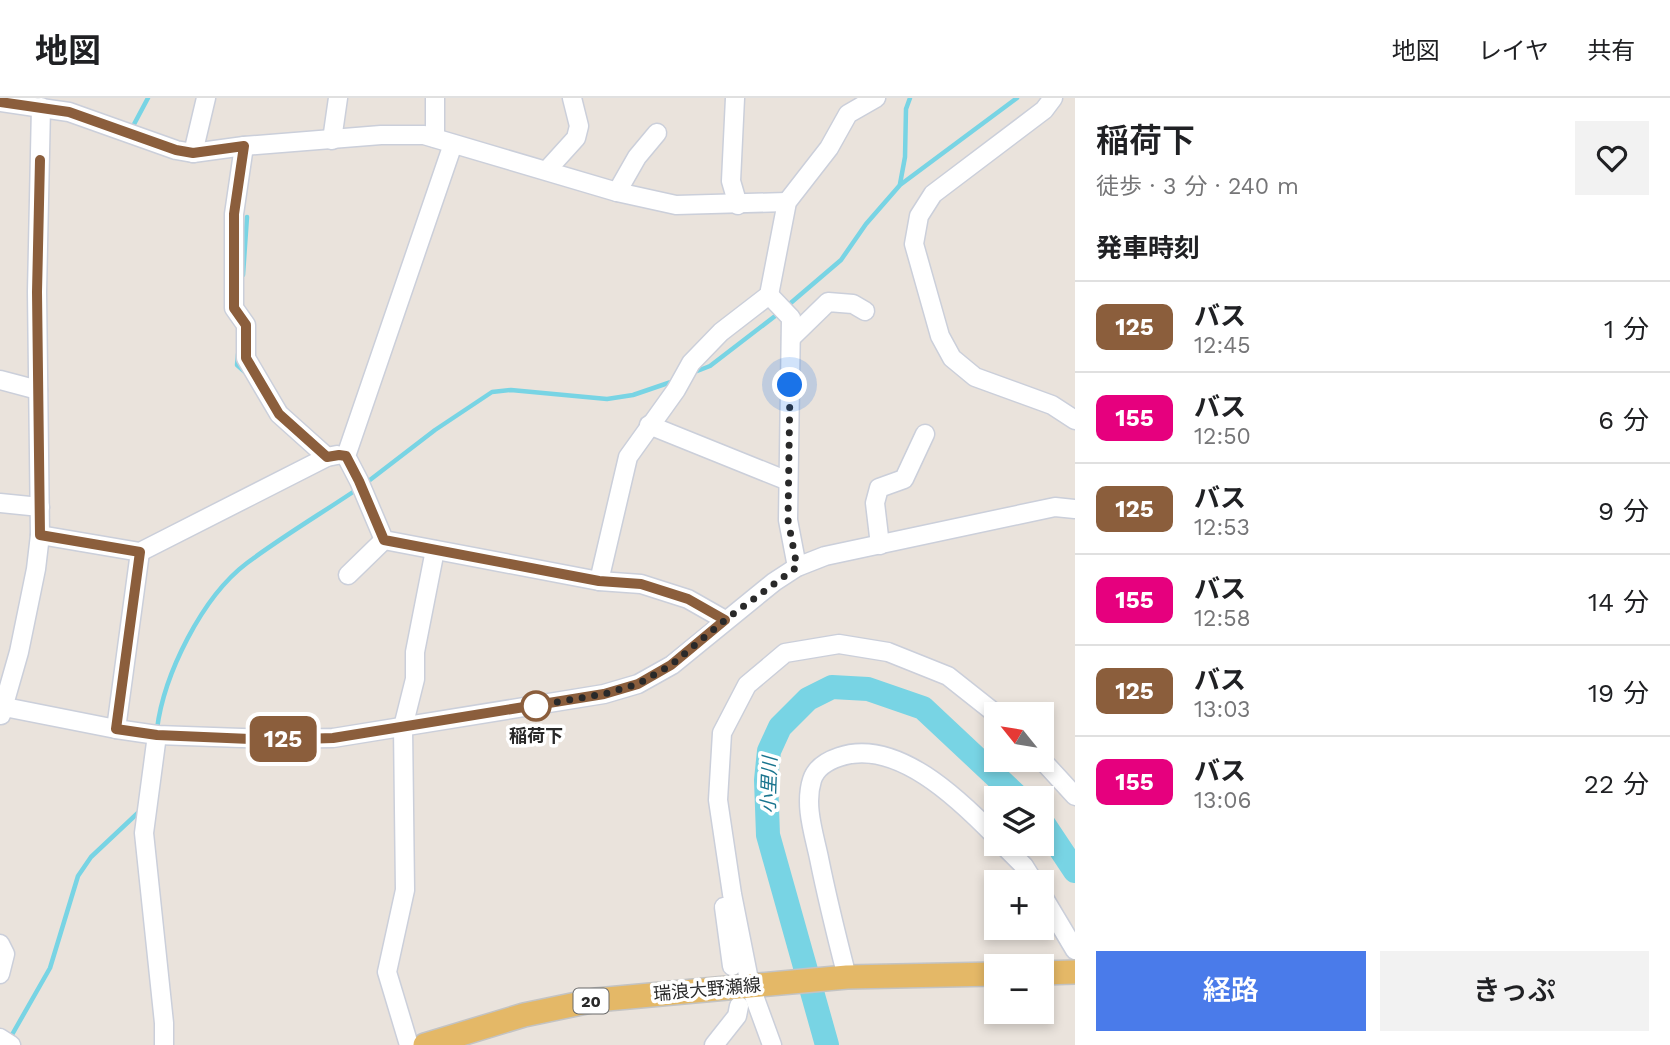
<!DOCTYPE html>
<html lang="ja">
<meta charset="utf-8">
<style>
body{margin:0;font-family:"Work Sans","Noto Sans JP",sans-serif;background:#f2f2f2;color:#202124;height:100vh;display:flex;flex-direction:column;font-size:26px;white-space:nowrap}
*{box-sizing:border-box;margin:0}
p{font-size:23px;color:#757577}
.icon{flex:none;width:38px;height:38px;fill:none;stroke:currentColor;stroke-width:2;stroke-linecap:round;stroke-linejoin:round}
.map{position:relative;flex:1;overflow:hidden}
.details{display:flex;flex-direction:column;background:#fff;width:595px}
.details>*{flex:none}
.badge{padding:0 14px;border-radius:10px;font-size:24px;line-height:46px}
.needle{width:46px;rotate:300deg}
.tools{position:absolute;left:984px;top:604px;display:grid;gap:14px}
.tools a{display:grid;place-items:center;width:70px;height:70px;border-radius:0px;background:#fff;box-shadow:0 4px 10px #0003;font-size:35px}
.you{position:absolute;width:35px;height:35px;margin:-18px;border:5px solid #fff;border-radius:50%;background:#1a73e8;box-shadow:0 0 0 10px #1a73e833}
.map>.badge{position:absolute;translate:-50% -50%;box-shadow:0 0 0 4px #fff}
h2{padding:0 21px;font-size:26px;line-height:63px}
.round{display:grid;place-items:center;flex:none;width:74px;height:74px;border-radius:0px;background:#f2f2f2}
.summary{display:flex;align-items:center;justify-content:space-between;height:119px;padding:0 21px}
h1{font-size:33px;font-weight:600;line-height:52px}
.button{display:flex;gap:14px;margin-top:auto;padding:14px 21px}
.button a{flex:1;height:80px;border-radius:0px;background:#4a7bea;color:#fff;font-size:28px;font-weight:600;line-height:80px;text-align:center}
.button a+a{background:#f2f2f2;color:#202124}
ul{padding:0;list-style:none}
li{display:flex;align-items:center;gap:21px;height:91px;padding:0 21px;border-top:2px solid #e0e0e0}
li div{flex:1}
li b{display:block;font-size:26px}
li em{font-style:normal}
li .badge{min-width:77px;font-weight:700;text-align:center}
header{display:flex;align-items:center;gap:42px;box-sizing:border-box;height:98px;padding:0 35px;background:#fff;border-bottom:2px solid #e0e0e0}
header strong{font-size:33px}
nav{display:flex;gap:38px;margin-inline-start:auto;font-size:24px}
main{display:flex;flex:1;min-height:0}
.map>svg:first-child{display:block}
</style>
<header>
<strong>地図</strong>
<nav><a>地図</a><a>レイヤ</a><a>共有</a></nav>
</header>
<main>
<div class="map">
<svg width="1075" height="947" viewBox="0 0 1075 947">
<rect width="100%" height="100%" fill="#eae3dc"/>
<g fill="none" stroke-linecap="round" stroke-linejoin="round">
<!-- stream -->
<g stroke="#78d4e4" stroke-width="4.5">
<polyline points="132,30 148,0"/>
<polyline points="900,86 905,59 906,11 910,0"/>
<polyline points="243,177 247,119"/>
<polyline points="786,209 841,162 866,126 900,87 1017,0"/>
<polyline points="238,256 237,267 246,275"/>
<polyline points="692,275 710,268 779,215"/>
<polyline points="366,385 435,332 492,294 511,292 607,301 633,297 674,283"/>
<path d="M157,631c7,-55 45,-132 90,-166 36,-27 75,-50 112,-75"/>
<polyline points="9,942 50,870 78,778 91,759 142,711"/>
</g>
<!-- river -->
<g stroke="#78d4e4" stroke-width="24">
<polyline points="1041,722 1075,773"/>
<polyline points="827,947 768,737 766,682 769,653 780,629 808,601 832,589 868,591 923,610 1019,700"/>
</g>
<!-- minor casing -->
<g stroke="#cbcfda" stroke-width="21">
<g id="minor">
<polyline points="735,0 731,83 738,107"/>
<polyline points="1053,0 1044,12 933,96 919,118 914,146 940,238 952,260 975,279 1052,307 1075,322"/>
<polyline points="0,4 69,14 176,52 193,55 244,48 381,37 424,37 617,94 676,107 787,104"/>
<polyline points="435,40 435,0"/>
<polyline points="332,42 338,0"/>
<polyline points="453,46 346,358 359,383 384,442 599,483 641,486 688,501 725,522"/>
<polyline points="244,48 234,116 234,210 246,227 246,260 279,316 327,359"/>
<polyline points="193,55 206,0"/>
<polyline points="547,72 576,40 579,28 572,0"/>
<polyline points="617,94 637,59 657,35"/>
<polyline points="769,197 791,220 788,422 797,469"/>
<polyline points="791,240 828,204 853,206 865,213"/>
<polyline points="0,282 38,292"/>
<polyline points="649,327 788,383"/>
<polyline points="0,405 40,409"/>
<polyline points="40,437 140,454 327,359 337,357"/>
<polyline points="880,447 875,405 879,390 904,381 925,336"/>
<polyline points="348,477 384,442"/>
<polyline points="599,483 628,359 676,292 691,265 721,234 769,197 787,104 829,50 848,16 876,0"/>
<polyline points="0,608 116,631 157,637 271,641 333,640 604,596 638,586 672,567 774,484 797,469 825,458 1055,409 1075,411"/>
<polyline points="1,617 19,554 36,471 40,437 37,194 41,9"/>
<polyline points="116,631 140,454"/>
<polyline points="157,637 144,735 164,925 164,947"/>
<polyline points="1041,661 1075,698"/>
<polyline points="1002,746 1024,768 1034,784"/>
<polyline points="1041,795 1075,852"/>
<polyline points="724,809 732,868"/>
<polyline points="0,846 5,856 0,876"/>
<path d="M847,879c-10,-39 -20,-79 -28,-119 -5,-24 -15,-53 -7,-78 4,-13 15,-19 27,-23 57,-20 121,43 157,80"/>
<polyline points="0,940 11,947"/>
<polyline points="409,947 387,874 405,792 403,629 415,581 415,554 435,452"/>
<polyline points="714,947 737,918 739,908"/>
<polyline points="772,947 750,887 732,796 718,702 722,635 747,587 785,555 839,546 888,554 948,578 996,616"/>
</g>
</g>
<!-- major casing -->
<g stroke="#c3c3c3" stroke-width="26">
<g id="major">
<polyline points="1041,875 1075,874"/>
<polyline points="425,947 524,917 596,902 847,879 996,876"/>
</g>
</g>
<!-- minor -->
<use href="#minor" stroke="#fff" stroke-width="18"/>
<!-- major -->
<use href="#major" stroke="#e4b867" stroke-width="23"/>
</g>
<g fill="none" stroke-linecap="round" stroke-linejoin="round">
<!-- line casing -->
<g stroke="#fff" stroke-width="16">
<polyline id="line" points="0,4 69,14 176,52 193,55 244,48 234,116 234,210 246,227 246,260 279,316 327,359 339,357 346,358 359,383 384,442 599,483 641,486 688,501 725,522 671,567 638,586 604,596 333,640 271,642 157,637 116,631 140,454 40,437 37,194 40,62"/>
</g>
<!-- line -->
<use href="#line" stroke="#8b5e3c" stroke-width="10"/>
<!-- walk -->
<polyline stroke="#292929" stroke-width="7" stroke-dasharray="0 12.6" points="536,608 528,609 604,596 638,586 671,567 725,522 797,469 788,422 790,287"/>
</g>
<!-- markers -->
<circle fill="#fff" stroke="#8b5e3c" stroke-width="3.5" cx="536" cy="608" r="14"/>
<g text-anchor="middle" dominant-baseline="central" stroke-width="7" stroke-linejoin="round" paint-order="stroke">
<!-- shield labels -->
<rect fill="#fff" stroke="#696969" stroke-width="2" x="573.5" y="890.5" width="35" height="25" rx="5"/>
<g font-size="16" font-weight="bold" fill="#292929">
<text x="591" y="903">20</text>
</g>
<!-- stop labels -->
<g font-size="18" font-weight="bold" fill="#292929" stroke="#fff">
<text x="536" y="637">稲荷下</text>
</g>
<!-- street labels -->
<g font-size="18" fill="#292929" stroke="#fff">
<text transform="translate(707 891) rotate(-5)">瑞浪大野瀬線</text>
</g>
<!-- water labels -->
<g font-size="19" font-style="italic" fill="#19748e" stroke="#fff">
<text transform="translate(769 687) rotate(-88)">小里川</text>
</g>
</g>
</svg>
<div class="tools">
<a><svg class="needle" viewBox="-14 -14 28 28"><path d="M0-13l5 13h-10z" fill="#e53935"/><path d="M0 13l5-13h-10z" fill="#757577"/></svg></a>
<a><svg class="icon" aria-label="layers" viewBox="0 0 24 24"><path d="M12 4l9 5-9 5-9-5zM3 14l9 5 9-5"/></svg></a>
<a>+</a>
<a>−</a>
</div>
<div class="you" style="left:790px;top:287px"></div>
<b class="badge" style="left:283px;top:641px;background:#8b5e3c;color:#fff">125</b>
</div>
<section class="details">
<div class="summary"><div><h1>稲荷下</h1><p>徒歩 · 3 分 · 240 m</p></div><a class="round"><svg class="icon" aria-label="heart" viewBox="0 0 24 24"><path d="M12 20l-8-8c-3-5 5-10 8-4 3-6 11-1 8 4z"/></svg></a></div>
<h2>発車時刻</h2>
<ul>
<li><span class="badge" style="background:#8b5e3c;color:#fff">125</span><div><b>バス</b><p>12:45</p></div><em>1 分</em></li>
<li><span class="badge" style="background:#e6007e;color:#fff">155</span><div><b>バス</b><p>12:50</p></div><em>6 分</em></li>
<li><span class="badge" style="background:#8b5e3c;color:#fff">125</span><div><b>バス</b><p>12:53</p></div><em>9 分</em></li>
<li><span class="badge" style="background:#e6007e;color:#fff">155</span><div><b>バス</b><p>12:58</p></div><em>14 分</em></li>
<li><span class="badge" style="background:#8b5e3c;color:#fff">125</span><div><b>バス</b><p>13:03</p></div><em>19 分</em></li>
<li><span class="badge" style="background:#e6007e;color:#fff">155</span><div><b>バス</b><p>13:06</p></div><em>22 分</em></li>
</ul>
<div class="button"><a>経路</a><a>きっぷ</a></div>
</section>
</main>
